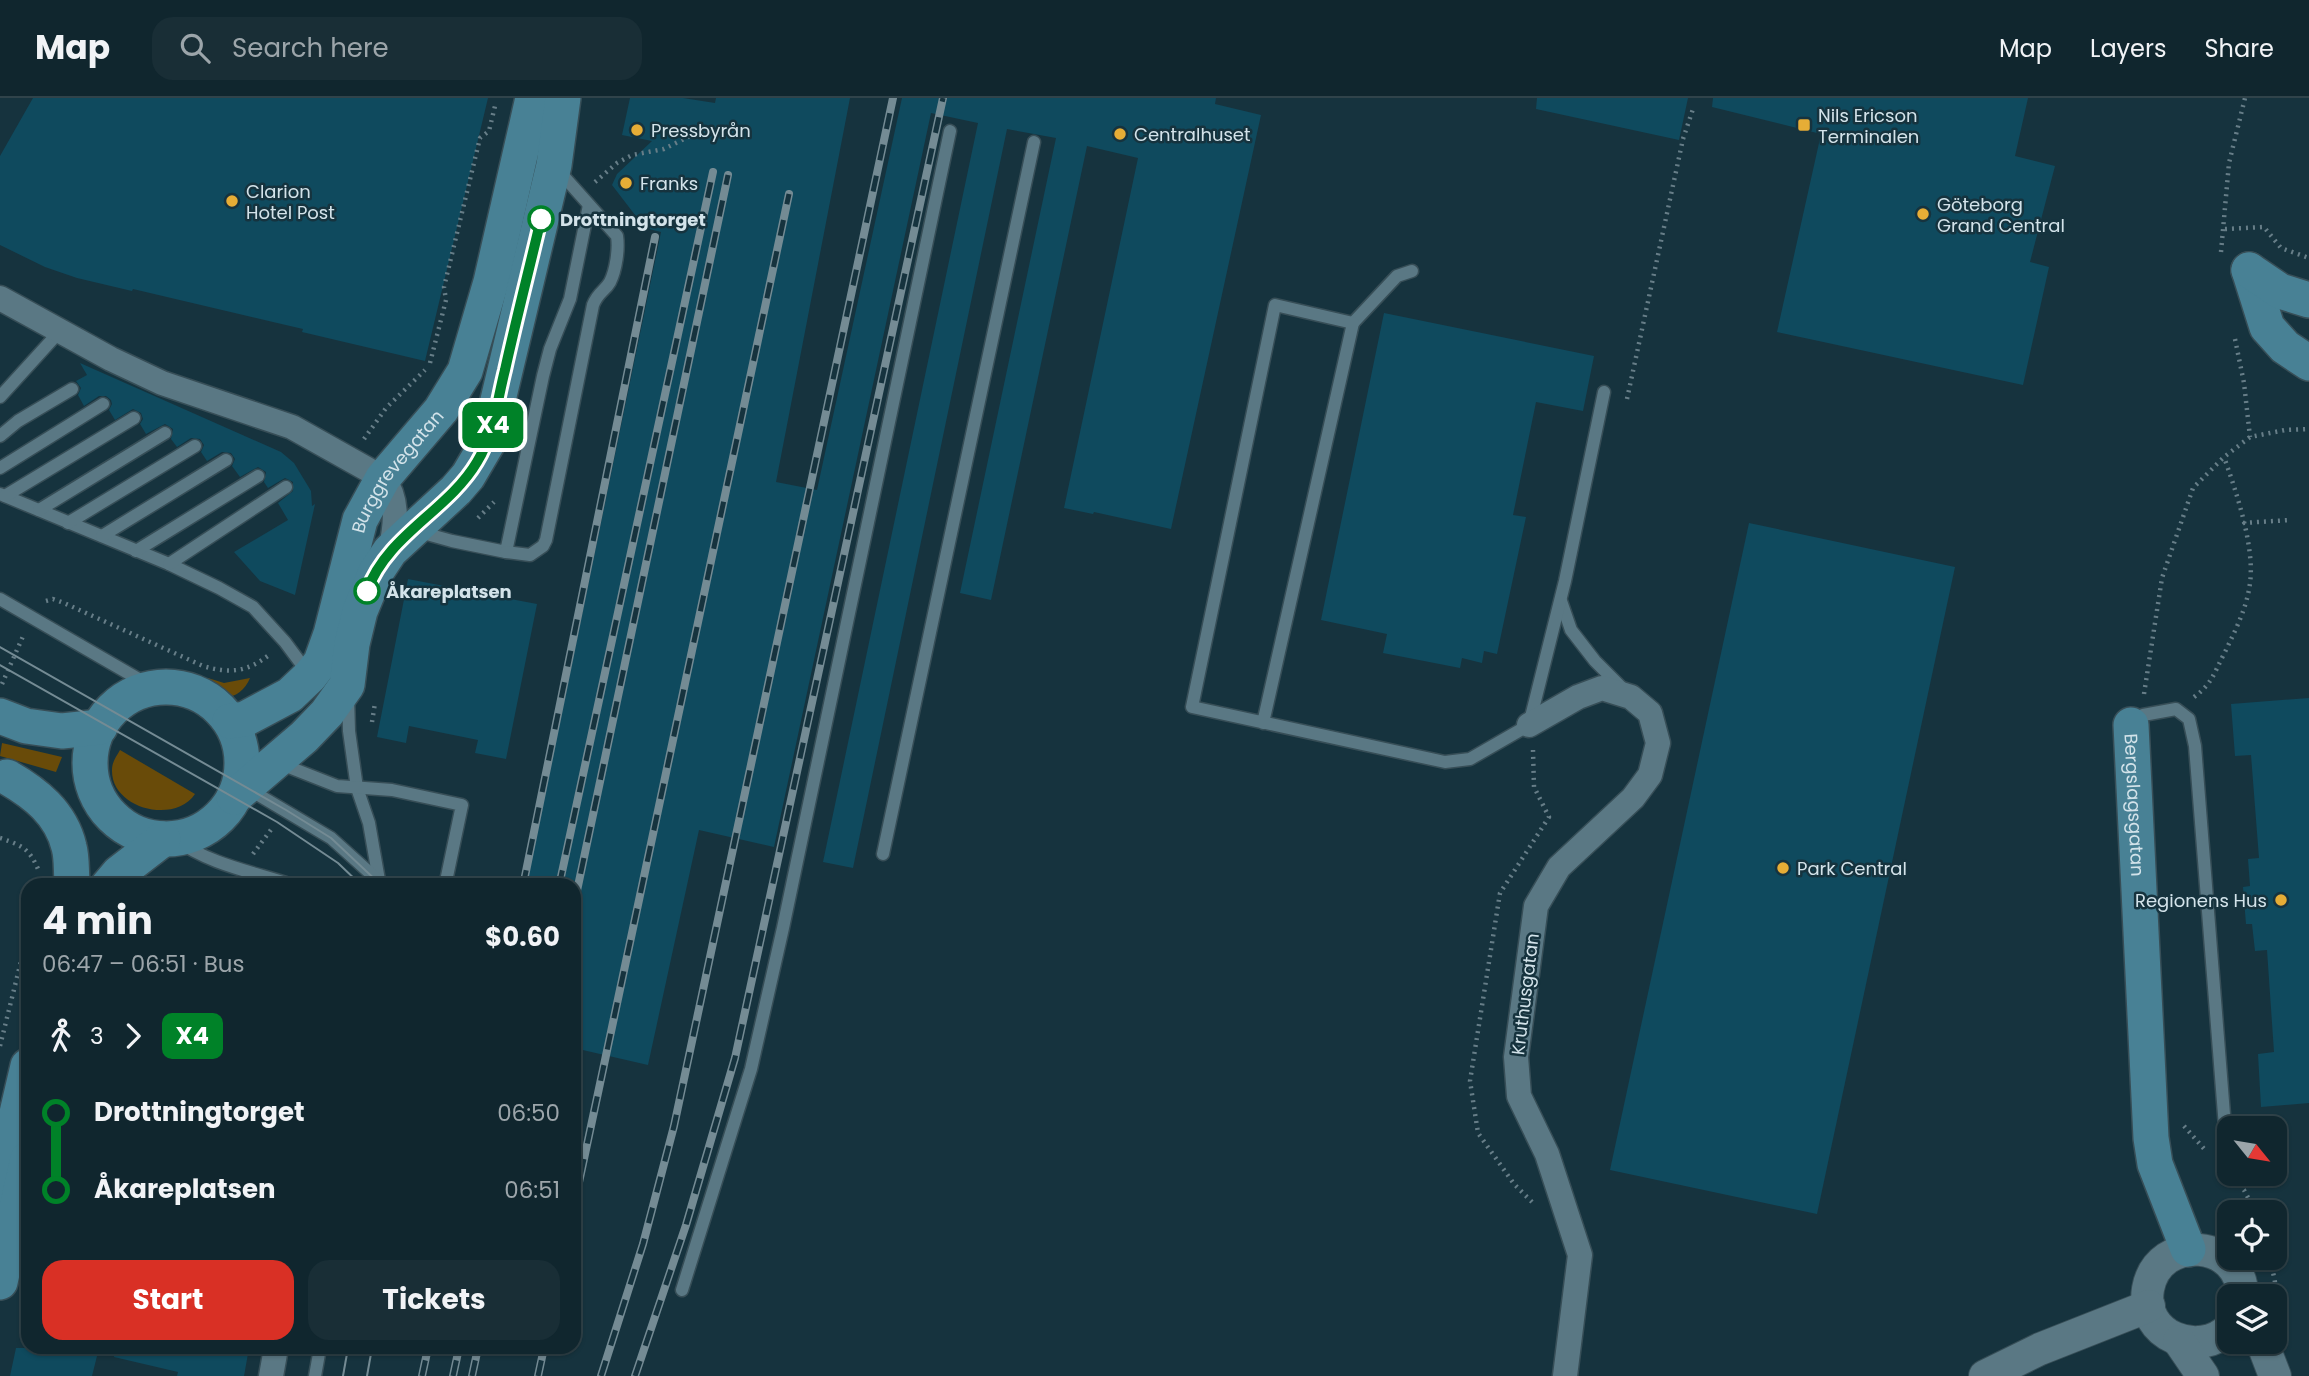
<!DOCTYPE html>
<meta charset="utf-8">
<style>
body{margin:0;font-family:Poppins,sans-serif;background:#192e36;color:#f1f3f6;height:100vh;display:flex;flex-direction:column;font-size:26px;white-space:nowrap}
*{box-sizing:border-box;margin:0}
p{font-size:23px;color:#9ca5aa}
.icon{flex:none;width:38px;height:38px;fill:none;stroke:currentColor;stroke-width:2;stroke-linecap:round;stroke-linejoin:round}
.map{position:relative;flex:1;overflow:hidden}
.details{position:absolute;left:21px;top:780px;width:560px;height:476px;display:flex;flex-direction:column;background:#10262e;border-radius:21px;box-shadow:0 2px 5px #0004,0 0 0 2px #30434a}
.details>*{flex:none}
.badge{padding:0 14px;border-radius:10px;font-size:24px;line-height:46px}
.needle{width:46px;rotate:120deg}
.fabs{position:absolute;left:2217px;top:1018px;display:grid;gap:14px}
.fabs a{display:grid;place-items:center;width:70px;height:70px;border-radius:14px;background:#10262e;box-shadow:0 2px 5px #0004,0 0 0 2px #30434a;font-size:35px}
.map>.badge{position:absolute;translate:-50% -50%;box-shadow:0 0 0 4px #fff}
.legs{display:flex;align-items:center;gap:10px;height:77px;padding:0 21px;font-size:23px}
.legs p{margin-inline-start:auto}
.head{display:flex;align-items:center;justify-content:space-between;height:119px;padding:0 21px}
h1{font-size:38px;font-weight:700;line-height:52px}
.primary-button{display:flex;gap:14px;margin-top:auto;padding:14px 21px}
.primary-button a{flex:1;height:80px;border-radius:21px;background:#d93025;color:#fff;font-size:28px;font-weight:700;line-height:80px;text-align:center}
.primary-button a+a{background:#192e36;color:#f1f3f6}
ul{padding:0 21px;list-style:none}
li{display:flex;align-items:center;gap:24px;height:77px;font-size:26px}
li i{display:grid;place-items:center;width:10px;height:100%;margin:0 9px;background:currentColor}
li i::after{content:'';width:18px;height:18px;margin:-9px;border:5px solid;border-radius:50%;background:#10262e}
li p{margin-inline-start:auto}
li:first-child i{background:linear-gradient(#0000 50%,currentColor 0)}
li:last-child i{background:linear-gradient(currentColor 50%,#0000 0)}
header{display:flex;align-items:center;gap:42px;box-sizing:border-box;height:98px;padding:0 35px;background:#10262e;border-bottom:2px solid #30434a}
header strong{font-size:33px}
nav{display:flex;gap:38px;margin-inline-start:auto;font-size:24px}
.search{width:490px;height:63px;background:#192e36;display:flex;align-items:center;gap:18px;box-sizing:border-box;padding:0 24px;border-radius:21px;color:#9ca5aa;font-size:26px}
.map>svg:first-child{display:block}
</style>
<header>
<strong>Map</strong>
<div class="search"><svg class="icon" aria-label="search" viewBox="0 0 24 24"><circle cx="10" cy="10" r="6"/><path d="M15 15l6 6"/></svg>Search here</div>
<nav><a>Map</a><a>Layers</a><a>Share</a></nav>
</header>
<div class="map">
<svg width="2309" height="1278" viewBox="0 0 2309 1278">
<rect width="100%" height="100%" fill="#16333e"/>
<!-- green -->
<g fill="#694b09">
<path d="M208,580l16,5 26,-5c-9,23 -37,28 -42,0z"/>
<polygon points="2,645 62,659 56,674 0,658"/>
<path d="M120,652l75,44c-21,31 -84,14 -83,-24 0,-8 4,-13 8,-20z"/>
</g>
<!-- building -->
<g fill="#0f4a5e">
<polygon points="33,0 488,0 425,263 302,234 303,231 273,224 133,191 132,193 77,180 45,169 0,147 0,58"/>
<polygon points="630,0 683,0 715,5 716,0 850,0 776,384 817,392 902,0 1216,0 1215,6 1261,17 1171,431 1094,414 1093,416 1064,410 1138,60 1087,48 991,502 960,495 1056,40 1007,31 853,770 823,764 978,25 931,15 774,749 699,732 648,967 574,950 574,819 581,788 526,788 661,134 645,130 612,87 617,76 652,43 622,37"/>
<polygon points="1537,0 1688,0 1679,42 1536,11"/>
<polygon points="1713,0 2028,0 2015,58 2055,68 2030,164 2049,169 2023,287 1777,234 1821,36 1712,9"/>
<polygon points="1384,215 1594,258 1583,313 1536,304 1513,417 1526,419 1497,556 1484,553 1482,565 1462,560 1460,570 1383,555 1387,536 1321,522"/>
<polygon points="80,265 281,354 294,365 311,393 312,408 315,406 295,497 260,483 234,454 288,422 278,405 293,393 293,384 285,380 268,390 264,384 266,374 258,369 240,379 232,368 235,361 231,355 222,354 207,363 201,354 204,347 200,341 191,340 177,349 171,341 173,331 165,326 146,336 140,326 143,321 141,315 133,311 115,322 109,312 112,306 111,302 106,298 99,298 84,308 78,297 81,290 76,283 87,277"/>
<polygon points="1749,425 1955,469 1817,1116 1610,1072"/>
<polygon points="408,481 537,506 506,661 475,655 478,642 409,628 406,645 377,639"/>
<polygon points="2309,600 2309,1005 2261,1009 2258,956 2274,954 2267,852 2255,853 2252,826 2246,826 2243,789 2250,788 2248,761 2259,760 2251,657 2235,658 2231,606"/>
<polygon points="16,1250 99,1250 92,1278 10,1278"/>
<polygon points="115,1250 249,1250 244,1278 177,1278 178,1274 114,1259"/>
</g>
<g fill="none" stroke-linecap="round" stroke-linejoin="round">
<!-- service casing -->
<g stroke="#374e57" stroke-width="15">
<g id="service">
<polyline points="1353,225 1397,178 1412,173"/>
<polyline points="0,299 60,233"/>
<polyline points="0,338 18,323 72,291"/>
<polyline points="0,370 103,306"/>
<polyline points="0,396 169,466 219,490 253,509 285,544 308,575"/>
<polyline points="5,398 134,320"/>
<polyline points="39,412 165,335"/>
<polyline points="68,425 195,348"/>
<polyline points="416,433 452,443 506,454 543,278 550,251 570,201 589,107"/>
<polyline points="102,438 226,362"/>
<polyline points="136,453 258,378"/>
<path d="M506,454l24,3 13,-9 3,-6 47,-235c5,-13 12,-14 17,-23 6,-12 9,-33 7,-46l-59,-66"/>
<polyline points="169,466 286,389"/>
<polyline points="0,501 154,590"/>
<polyline points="1561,503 1571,532 1595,563 1624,592"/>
<polyline points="348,598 349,633 357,690 369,725 380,788"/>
<polyline points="1263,625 1353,225 1275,207 1192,609 1445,664 1470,661 1529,627 1565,483 1604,294"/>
<polyline points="2132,626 2143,617 2176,611 2189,621 2195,648 2226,1042 2230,1048"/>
<polyline points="281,666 337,688 392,692 462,707 445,788"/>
<polyline points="247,690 331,740 380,784"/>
<path d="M175,741c35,26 79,33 120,47"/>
<polyline points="883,756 1034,44"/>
<polyline points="2266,1076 2269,1081"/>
<polyline points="682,1192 751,971 783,830 950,33"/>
<polyline points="315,1278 320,1250"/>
</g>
</g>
<!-- minor casing -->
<g stroke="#374e57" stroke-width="27">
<g id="minor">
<path d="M0,200l111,61 51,24 130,44 91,51c16,21 13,48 7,73"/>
<polyline points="1529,627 1578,599 1602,590 1631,599 1650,615 1658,645 1650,677 1633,700 1559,769 1536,808 1516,959 1519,998 1547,1056 1580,1157 1565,1278"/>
<polyline points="271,1278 276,1250"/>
</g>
</g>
<!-- tertiary casing -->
<g stroke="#374e57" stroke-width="34">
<g id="tertiary">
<path d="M2230,1230c-31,31 -90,8 -82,-39 10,-57 96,-50 94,8"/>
<polyline points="2179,1243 2203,1278"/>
<polyline points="2262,1244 2275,1278"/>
<polyline points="1985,1278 2040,1251 2149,1208"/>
</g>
</g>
<!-- secondary casing -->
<g stroke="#374e57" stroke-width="38">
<g id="secondary">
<polyline points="2249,172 2267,229 2285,249 2309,265"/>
<polyline points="2249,172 2280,193 2309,202"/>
<circle cx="166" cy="665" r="76"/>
<polyline points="0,618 26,628 62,633 100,629"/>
<path id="s1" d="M230,623l15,-2 45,-24 20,-19 11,-14 10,-28 29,-114 23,-42 58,-68 24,-39 26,-89 42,-184"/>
<path id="s2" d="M2131,627l20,413 4,26 33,85"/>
<path d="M7,679c28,16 54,36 62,70 3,11 2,23 3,34"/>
<polyline points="234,699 304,639 327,615 347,587 352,546 360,513 376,474 390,453 456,392 468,378 488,344 554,67 563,0"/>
<polyline points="108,788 119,775 163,741"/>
<polyline points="0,1088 28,968"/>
<polyline points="0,1184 28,1061"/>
</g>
</g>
<!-- path -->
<g stroke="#677e88" stroke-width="4.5" stroke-dasharray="2 5" stroke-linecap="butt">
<polyline points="595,84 617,65 632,57 664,51 698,34"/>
<polyline points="2225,131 2264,129 2281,150 2309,160"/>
<polyline points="2221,154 2229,65 2245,0"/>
<polyline points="2235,241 2244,285 2250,339"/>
<polyline points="430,265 446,202 444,189 480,40 489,33 495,8"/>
<polyline points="1627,301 1683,41 1694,8"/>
<polyline points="364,341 386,310 425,272"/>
<polyline points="478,420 494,404"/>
<polyline points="2243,425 2290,422"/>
<path d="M46,503l7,-2 11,4 139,63c27,8 44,6 66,-11"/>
<polyline points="2,586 24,536"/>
<polyline points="2144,596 2162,480 2193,390 2224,359 2250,339 2285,332 2309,331"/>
<path d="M2194,599c18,-13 20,-24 30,-43 11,-23 23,-46 26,-71 5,-36 -14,-92 -26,-126"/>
<polyline points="372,624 375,605"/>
<path d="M0,740c21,7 29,10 38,31"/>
<polyline points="253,756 273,729"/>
<polyline points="0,948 28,835"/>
<polyline points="2184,1028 2206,1053"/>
<polyline points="2219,1067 2244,1092 2256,1115"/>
<polyline points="1532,1104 1514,1086 1478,1035 1470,983 1500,795 1549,719 1534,689 1533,652"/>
<polyline points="2275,1143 2280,1151 2273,1174 2282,1220"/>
</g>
<!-- service -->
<use href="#service" stroke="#5a7884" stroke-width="12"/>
<!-- minor -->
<use href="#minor" stroke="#5a7884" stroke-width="24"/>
<!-- tertiary -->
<use href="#tertiary" stroke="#5a7884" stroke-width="32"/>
<!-- secondary -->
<use href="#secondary" stroke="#488195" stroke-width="35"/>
<!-- tram -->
<g stroke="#748b94" stroke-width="2">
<polyline points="0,549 286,712 331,740 382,788"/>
<polyline points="0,567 277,724 338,765 362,788"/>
<polyline points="343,1278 348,1250"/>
<polyline points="367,1278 372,1250"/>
</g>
<!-- rail casing -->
<g stroke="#748b94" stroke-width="8">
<g id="rail">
<polyline points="523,788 655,139"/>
<polyline points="559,788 713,74"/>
<polyline points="574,807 728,77"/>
<polyline points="574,1108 789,96"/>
<polyline points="422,1278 428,1250"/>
<polyline points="453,1278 459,1250"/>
<polyline points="472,1278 478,1250"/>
<polyline points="538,1278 544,1250"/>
<polyline points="601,1278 643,1146 674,1028 893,0"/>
<polyline points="635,1278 686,1127 735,960 943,0"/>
</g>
</g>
<!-- rail -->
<use href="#rail" stroke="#16333e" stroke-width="5" stroke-dasharray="16" stroke-linecap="butt"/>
</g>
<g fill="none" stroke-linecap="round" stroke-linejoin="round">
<!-- line-1 casing -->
<g stroke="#fff" stroke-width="16">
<path id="line-1" d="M367,493c20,-56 81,-80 110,-129 17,-28 20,-61 28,-92 11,-50 24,-100 36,-151"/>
</g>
<!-- line-1 -->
<use href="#line-1" stroke="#008228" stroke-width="10"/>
</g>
<!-- markers -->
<g fill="#e6ad36" stroke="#16333e" stroke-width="2.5">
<rect x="1797" y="20" width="14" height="14" rx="3.5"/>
<circle cx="637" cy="32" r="7"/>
<circle cx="1120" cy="36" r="7"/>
<circle cx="626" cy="85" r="7"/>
<circle cx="232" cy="103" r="7"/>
<circle cx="1923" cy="116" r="7"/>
<circle cx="1783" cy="770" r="7"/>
<circle cx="2281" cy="802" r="7"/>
</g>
<g fill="#fff" stroke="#008228" stroke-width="3.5">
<circle cx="541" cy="121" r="12"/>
<circle cx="367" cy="493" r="12"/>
</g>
<g text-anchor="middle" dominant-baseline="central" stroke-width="5" stroke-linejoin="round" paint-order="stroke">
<!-- poi labels -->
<g font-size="18" fill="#d3e3ea" stroke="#16333e" text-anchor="start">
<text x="1818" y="17">Nils Ericson<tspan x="1818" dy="21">Terminalen</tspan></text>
<text x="651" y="32">Pressbyrån</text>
<text x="1134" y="36">Centralhuset</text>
<text x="640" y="85">Franks</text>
<text x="246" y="93">Clarion<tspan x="246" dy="21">Hotel Post</tspan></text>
<text x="1937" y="106">Göteborg<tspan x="1937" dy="21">Grand Central</tspan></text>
<text x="1797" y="770">Park Central</text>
<text x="2267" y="802" text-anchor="end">Regionens Hus</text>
</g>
<!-- stop labels -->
<g font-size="18" font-weight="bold" fill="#d3e3ea" stroke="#16333e" text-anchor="start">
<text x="560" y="121">Drottningtorget</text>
<text x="386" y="493">Åkareplatsen</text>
</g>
<!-- street labels -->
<g font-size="18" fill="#d3e3ea" stroke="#16333e">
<text stroke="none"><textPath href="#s1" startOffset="320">Burggrevegatan</textPath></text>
<text stroke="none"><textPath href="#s2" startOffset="80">Bergslagsgatan</textPath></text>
<text transform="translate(1525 896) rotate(-83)">Kruthusgatan</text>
</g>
</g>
</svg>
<div class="fabs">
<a><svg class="needle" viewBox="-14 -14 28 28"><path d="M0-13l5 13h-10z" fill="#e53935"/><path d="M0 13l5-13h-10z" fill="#9ca5aa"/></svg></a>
<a><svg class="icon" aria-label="locate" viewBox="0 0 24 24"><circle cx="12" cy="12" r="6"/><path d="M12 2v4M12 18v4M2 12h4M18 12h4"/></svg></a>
<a><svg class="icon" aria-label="layers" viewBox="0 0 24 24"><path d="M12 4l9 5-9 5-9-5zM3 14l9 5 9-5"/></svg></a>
</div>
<b class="badge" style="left:493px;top:327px;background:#008228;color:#fff">X4</b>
<section class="details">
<div class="head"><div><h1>4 min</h1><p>06:47 – 06:51 · Bus</p></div><b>$0.60</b></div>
<div class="legs"><svg class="icon" aria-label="walk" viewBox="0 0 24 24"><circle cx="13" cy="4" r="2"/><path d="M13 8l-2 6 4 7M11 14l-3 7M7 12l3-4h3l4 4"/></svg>3<svg class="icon" aria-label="forward" viewBox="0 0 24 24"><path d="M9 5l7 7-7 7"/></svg><b class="badge" style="background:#008228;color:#fff">X4</b></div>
<ul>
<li><i style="color:#008228"></i><b>Drottningtorget</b><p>06:50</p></li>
<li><i style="color:#008228"></i><b>Åkareplatsen</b><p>06:51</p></li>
</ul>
<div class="primary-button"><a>Start</a><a>Tickets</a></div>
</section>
</div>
